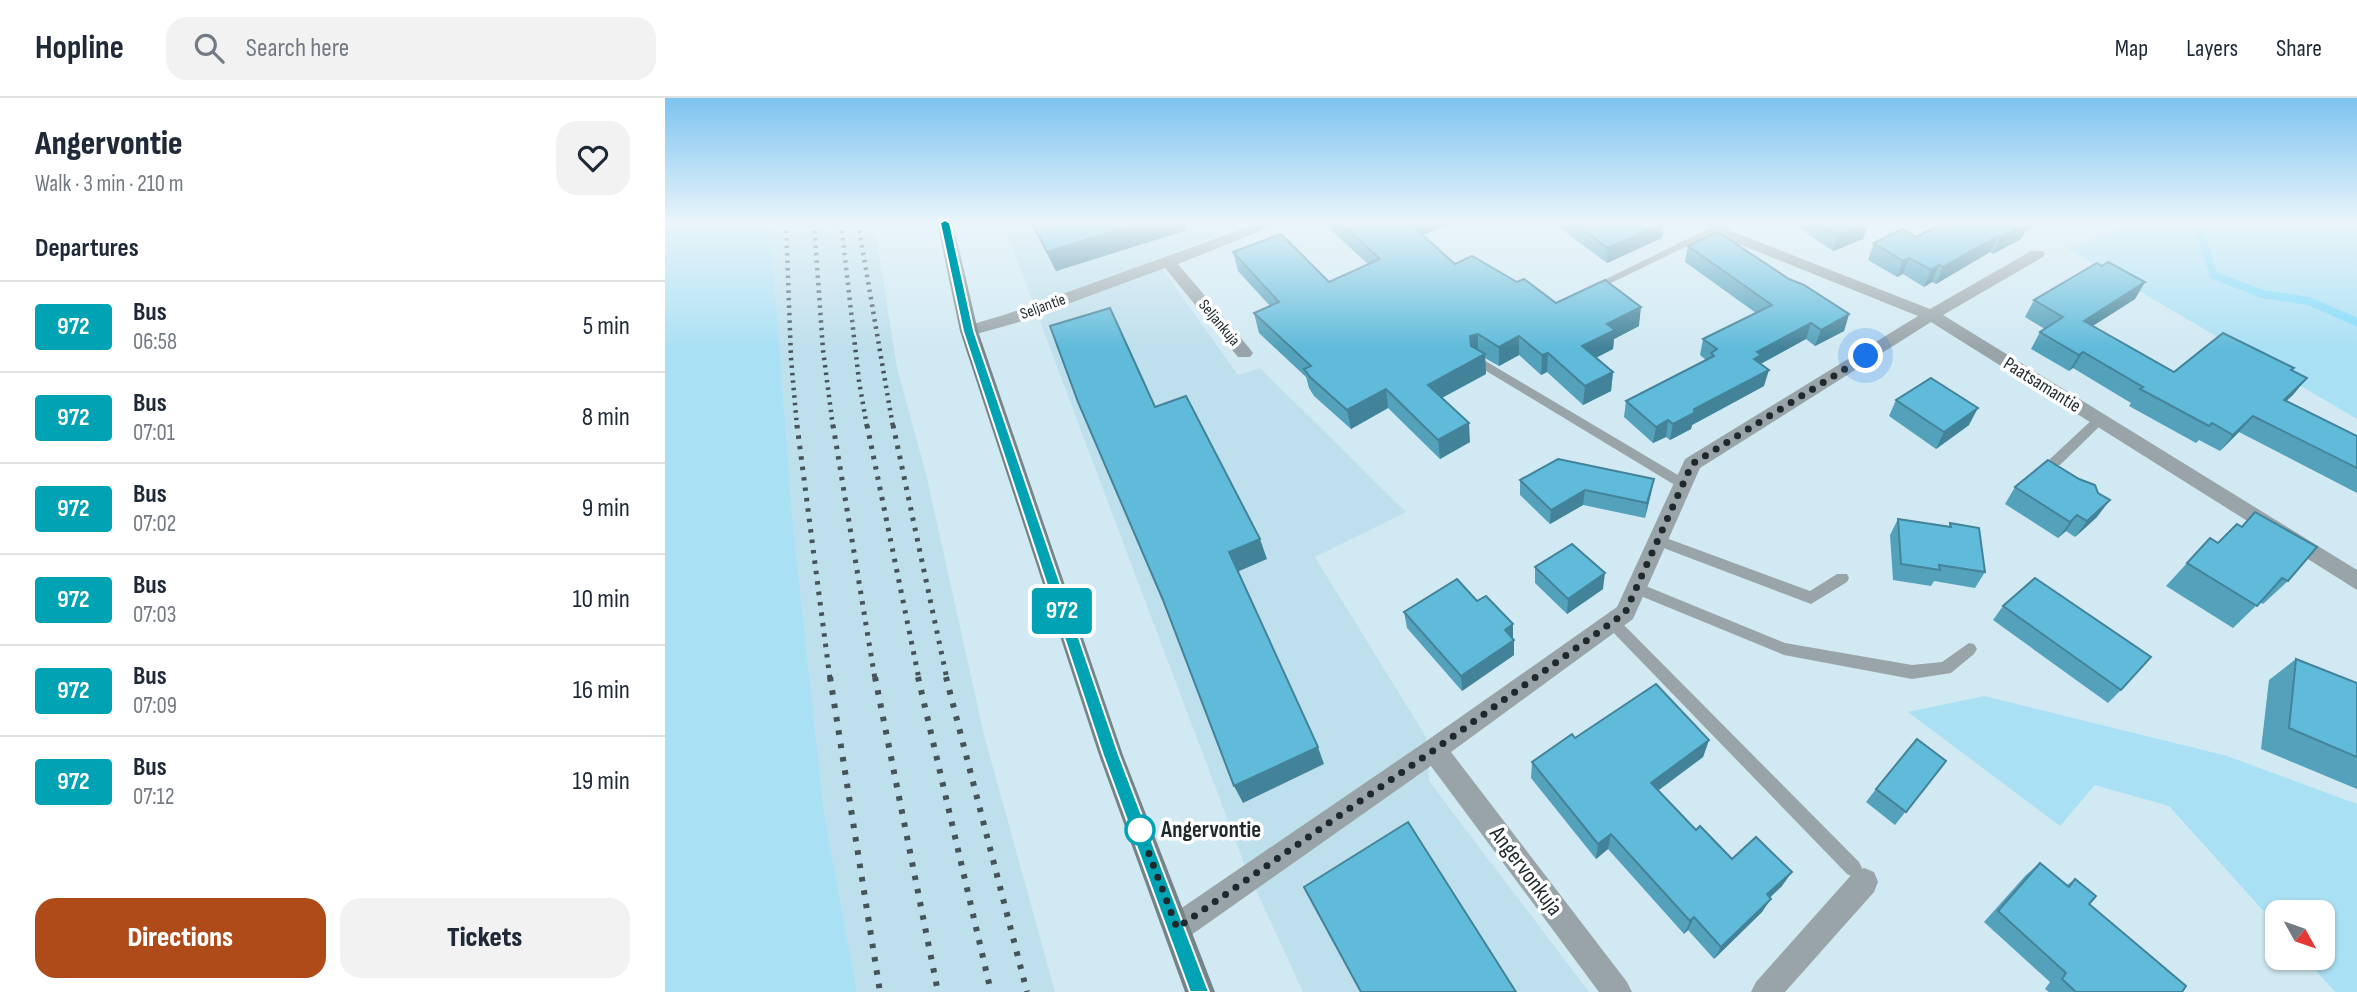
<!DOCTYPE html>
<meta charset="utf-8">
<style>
body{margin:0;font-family:"Sofia Sans Condensed",sans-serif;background:#f2f2f3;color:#1f2937;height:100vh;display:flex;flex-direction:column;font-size:26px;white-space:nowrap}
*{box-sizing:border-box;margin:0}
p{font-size:23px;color:#747a83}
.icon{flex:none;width:38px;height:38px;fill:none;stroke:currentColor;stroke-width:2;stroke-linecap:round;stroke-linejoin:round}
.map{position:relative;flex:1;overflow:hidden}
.panel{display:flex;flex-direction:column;background:#fff;width:665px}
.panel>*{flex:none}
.badge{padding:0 14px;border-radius:5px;font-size:24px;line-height:46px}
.needle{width:46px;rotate:130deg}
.fabs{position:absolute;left:1600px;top:802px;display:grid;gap:14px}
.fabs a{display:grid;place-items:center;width:70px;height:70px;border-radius:14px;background:#fff;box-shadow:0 2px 5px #0004;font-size:35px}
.you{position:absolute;width:35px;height:35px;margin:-18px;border:5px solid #fff;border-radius:50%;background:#1a73e8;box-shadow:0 0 0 10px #1a73e833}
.map>.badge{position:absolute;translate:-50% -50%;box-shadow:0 0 0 4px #fff}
h2{padding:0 35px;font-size:26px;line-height:63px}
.round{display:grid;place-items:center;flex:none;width:74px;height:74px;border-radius:21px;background:#f2f2f3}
.summary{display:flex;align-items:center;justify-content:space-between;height:119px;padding:0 35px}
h1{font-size:33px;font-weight:800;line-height:52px}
.primary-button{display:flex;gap:14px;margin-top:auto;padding:14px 35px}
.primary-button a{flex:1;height:80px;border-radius:21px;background:#af4a19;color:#fff;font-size:28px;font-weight:800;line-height:80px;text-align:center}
.primary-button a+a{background:#f2f2f3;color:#1f2937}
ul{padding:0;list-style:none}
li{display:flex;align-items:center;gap:21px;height:91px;padding:0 35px;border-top:2px solid #e0e1e3}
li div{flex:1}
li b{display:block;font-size:26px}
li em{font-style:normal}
li .badge{min-width:77px;font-weight:700;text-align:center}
header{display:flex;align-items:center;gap:42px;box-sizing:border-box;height:98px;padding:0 35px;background:#fff;border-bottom:2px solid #e0e1e3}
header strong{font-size:33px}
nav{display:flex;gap:38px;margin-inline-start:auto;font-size:24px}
.search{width:490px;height:63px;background:#f2f2f3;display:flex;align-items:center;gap:18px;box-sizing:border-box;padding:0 24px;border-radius:21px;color:#747a83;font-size:26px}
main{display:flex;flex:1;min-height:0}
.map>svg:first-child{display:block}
</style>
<header>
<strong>Hopline</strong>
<div class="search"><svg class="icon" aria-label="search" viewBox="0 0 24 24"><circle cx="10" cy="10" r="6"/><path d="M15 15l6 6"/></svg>Search here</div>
<nav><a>Map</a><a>Layers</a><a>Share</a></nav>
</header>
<main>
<section class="panel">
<div class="summary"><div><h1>Angervontie</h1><p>Walk · 3 min · 210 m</p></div><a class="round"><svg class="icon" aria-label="heart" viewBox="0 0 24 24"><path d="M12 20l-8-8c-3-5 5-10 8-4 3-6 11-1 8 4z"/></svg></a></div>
<h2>Departures</h2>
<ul>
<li><span class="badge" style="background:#00a3b4;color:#fff">972</span><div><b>Bus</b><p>06:58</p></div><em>5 min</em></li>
<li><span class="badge" style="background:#00a3b4;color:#fff">972</span><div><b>Bus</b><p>07:01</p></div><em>8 min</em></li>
<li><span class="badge" style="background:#00a3b4;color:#fff">972</span><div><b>Bus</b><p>07:02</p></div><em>9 min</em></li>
<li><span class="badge" style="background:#00a3b4;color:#fff">972</span><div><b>Bus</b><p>07:03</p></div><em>10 min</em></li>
<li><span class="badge" style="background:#00a3b4;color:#fff">972</span><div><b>Bus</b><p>07:09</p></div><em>16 min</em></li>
<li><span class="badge" style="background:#00a3b4;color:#fff">972</span><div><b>Bus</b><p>07:12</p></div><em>19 min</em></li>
</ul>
<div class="primary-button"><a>Directions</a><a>Tickets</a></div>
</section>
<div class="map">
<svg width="1692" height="894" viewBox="0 0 1692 894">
<rect width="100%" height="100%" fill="#d1e9f3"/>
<!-- built -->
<g fill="#bedfec">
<polygon points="105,125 209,125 232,270 261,376 319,637 390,894 192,894 159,714 128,426"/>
<polygon points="338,125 574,125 570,132 490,161 573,277 595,270 741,414 650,459 761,639 764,683 924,894 638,894 580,768"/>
</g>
<!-- green -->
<g fill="#aae0f4">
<polygon points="0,125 105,125 128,426 159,714 192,894 0,894"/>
<polygon points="1462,125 1692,125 1692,321 1403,151"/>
<polygon points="1319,598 1562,658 1692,706 1692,894 1670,894 1639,859 1657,859 1657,814 1612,814 1612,828 1504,708 1430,687 1395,728 1243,614"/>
</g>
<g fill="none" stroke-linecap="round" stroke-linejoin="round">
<!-- stream -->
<polyline stroke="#80dafb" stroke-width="8" points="1533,125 1548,177 1597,196 1644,203 1692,224"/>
<!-- lane -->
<g fill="#99a4a8" fill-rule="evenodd">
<polygon points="1051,127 1056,130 1055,132 946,185 942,186 937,183"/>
<polygon points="812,258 1023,383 1025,386 1023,389 1013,389 808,265 808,259"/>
<polygon points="1434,318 1438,319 1440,322 1438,325 1395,367 1385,367 1384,364 1385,361 1430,319"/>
<polygon points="993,437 1145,493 1172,476 1182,476 1184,480 1182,484 1146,506 988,446 986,442 988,438"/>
<polygon points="971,484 1120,545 1247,567 1277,564 1304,545 1309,546 1312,551 1309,556 1286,575 1247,581 1119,557 966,494 964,490 966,486"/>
<polygon points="947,518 952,520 1194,764 1197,770 1194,776 1188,779 1182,776 942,528 940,524 942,520"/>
</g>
<!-- street -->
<g fill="#99a4a8" fill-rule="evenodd">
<polygon points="594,125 616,125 513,166 585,251 588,255 585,259 573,259 500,170 351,225 304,238 295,233 298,229 339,217"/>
<polygon points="1037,125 1055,125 1066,133 1265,211 1366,153 1378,153 1380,156 1378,159 1278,217 1692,472 1692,492 1266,224 1035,370 968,521 786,654 962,884 967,894 934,894 766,668 522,840 512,844 502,840 498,830 502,820 760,644 952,509 1020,361 1253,218 1056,139"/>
<polygon points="1199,770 1209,774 1213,784 1209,794 1120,894 1086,894 1091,884 1189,774"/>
</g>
<!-- secondary -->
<polygon fill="#75848a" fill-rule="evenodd" points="272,125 288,125 313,233 458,657 550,894 520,894 434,657 295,233"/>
<!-- rail-far2 -->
<g stroke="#465358" stroke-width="4.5" stroke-dasharray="2.5 5" stroke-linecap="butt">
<polyline points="121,125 126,260 132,329"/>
<polyline points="149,125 158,252 168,329"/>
<polyline points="176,125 194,283 202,329"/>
<polyline points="193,125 228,329"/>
</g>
<!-- rail-far1 -->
<g stroke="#465358" stroke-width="5" stroke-dasharray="3.5 7" stroke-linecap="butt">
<polyline points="132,327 165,581"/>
<polyline points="168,327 210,581"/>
<polyline points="202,327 254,581"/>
<polyline points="228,327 282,581"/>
</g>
<!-- rail -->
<g stroke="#465358" stroke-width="6" stroke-dasharray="4.5 9" stroke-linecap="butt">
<polyline points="165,579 215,894"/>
<polyline points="210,579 273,894"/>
<polyline points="253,579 326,894"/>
<polyline points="281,579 362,894"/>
</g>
</g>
<!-- wall -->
<g fill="#53a1bb">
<polygon points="366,125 520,125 522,132 391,173"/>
<polygon points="665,125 789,125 758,137 790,166 852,184 891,205 974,228 949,241 948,251 931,260 948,274 946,293 918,307 882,274 876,277 854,257 834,268 820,260 821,276 777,300 805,344 775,361 723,310 686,331 649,298 644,290 641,279 594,235 589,215 605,208 573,173 568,154 664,184 703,166 666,132"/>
<polygon points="888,125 999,125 997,140 942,165"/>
<polygon points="1127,125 1203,125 1198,141 1168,153"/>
<polygon points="1360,134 1356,141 1328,156 1325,154 1271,186 1267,184 1259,189 1238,176 1232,179 1203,162 1209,145 1251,139"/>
<polygon points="1023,148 1124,181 1184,216 1179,233 1150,248 1141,241 1096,266 1099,288 1027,327 1026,331 1005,342 1001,339 988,345 959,319 961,303 1041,262 1035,257 1038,241 1091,215 1020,164"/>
<polygon points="1437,168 1480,184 1470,201 1427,228 1509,274 1627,273 1642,280 1621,303 1692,338 1692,395 1574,334 1555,353 1534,342 1531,345 1464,308 1466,305 1408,270 1404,273 1366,251 1375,234 1380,231 1360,219 1369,202"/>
<polygon points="1231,302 1304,327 1271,351 1224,318"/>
<polygon points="989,381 980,420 918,407 885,426 855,397 855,382"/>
<polygon points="1350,389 1432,419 1410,439 1401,433 1393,440 1340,406"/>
<polygon points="1233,421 1284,429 1285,425 1320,474 1310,490 1269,483 1266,488 1228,482 1225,437"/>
<polygon points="1577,429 1623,483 1598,506 1595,504 1568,530 1501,488 1545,440 1553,445"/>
<polygon points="870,469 938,491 902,516 870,485"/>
<polygon points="1338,508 1456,592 1443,605 1328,522"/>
<polygon points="739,514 848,541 849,542 849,557 797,593 742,530"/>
<polygon points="1631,561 1692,585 1692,691 1596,651 1604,582"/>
<polygon points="910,640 1044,642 1038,659 993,692 1031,732 1067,761 1117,788 1105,799 1097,814 1049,861 1023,832 1019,836 943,751 931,761 866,680 867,664"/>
<polygon points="1281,663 1230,727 1201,704 1211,691"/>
<polygon points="1375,765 1402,787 1410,781 1424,806 1517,894 1384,894 1380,891 1385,884 1319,824 1361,777"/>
</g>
<!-- shaded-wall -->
<g fill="#438399">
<polygon points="475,125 520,125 522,132 391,173 382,154"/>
<polygon points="742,125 789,125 744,142"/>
<polygon points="999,125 997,140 942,165 943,150"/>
<polygon points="1202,125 1203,125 1198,141 1168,153 1173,137"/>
<polygon points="1357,125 1376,125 1360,134 1356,141 1328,156 1336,139"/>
<polygon points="1333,138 1325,154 1271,186 1278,169"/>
<polygon points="1244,160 1238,176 1232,179 1238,163"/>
<polygon points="1274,167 1267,184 1259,189 1266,172"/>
<polygon points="1480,184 1470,201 1409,240 1419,223"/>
<polygon points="976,209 974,228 949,241 948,251 916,267 917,248 942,226"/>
<polygon points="1184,216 1179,233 1150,248 1156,232"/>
<polygon points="1146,225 1141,241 1093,267 1089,261 1092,254"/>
<polygon points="813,236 813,256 806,257 805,238"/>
<polygon points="854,238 854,257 834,268 834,249"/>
<polygon points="1418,254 1408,270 1404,273 1414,257"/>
<polygon points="883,255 882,274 876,277 877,257"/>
<polygon points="820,256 821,276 765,306 763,287"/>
<polygon points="1104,272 1099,288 1027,327 1026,331 1005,342 1008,326 1029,311"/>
<polygon points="948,274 946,293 918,307 920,288"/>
<polygon points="1642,280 1628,297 1604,319 1619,302"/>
<polygon points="721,291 723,310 686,331 682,312"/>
<polygon points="1313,310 1304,327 1271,351 1279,334"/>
<polygon points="1588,318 1574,334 1555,353 1568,337"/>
<polygon points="1003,322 1001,339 988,345 991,329"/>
<polygon points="804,325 805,344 775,361 773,342"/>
<polygon points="989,381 986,396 980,420 982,405"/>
<polygon points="920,392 918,407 885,426 886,412"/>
<polygon points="1445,402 1432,419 1410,439 1422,423"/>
<polygon points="1412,417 1401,433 1393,440 1405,424"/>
<polygon points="595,441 602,461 572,474 564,454"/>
<polygon points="940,475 938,491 902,516 903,501"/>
<polygon points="848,526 848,541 840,532"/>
<polygon points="849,542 849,557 797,593 796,578"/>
<polygon points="1044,642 1038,659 982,701 986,685"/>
<polygon points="653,649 659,666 578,705 569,688"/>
<polygon points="946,736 943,751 931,761 933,746"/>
<polygon points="1127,774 1117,788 1094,810 1102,796"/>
<polygon points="1106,801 1097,814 1049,861 1056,849"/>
<polygon points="1029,819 1023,832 1019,836 1025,823"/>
</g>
<!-- building -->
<g fill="#60bbda" stroke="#438399" stroke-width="2">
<polygon points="367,125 475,125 382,154"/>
<polygon points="676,125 744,125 790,166 807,158 852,184 859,181 891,205 940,182 976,209 942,226 950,232 917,248 948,274 920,288 883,255 877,257 854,238 834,249 813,236 805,238 806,248 820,256 763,287 804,325 773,342 721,291 682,312 645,279 639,271 646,268 589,215 614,204 568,154 616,136 664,184 715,161"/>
<polygon points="909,125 999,125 943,150"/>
<polygon points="1156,125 1202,125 1173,137"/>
<polygon points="1278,125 1363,125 1336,139 1333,138 1278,169 1274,167 1266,172 1244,160 1238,163 1209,145 1237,131 1251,139"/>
<polygon points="1053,134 1124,181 1139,187 1184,216 1156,232 1146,225 1092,254 1096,257 1089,261 1104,272 1029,311 1029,315 1008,326 1003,322 991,329 961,303 1049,258 1046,255 1052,251 1038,241 1107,207 1023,148"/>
<polygon points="1443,164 1480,184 1419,223 1509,274 1558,235 1629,270 1626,272 1642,280 1619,302 1692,338 1692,370 1588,318 1568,337 1547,325 1544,328 1475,291 1478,289 1418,254 1414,257 1375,234 1398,219 1369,202 1432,165 1437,168"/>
<polygon points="445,210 490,309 521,298 595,441 564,454 653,649 569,688 498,502 413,304 385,228"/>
<polygon points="1266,280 1313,310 1279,334 1231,302"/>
<polygon points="893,361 989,381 982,405 920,392 886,412 855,382"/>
<polygon points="1383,362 1414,381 1430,387 1433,395 1445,402 1422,423 1412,417 1405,424 1350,389"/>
<polygon points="1590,414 1652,449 1623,483 1617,480 1592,508 1522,465 1545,440 1553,445 1572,426 1577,429"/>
<polygon points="1233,421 1286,429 1285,425 1314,430 1320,474 1274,467 1275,472 1236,466"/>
<polygon points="907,446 940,475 903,501 870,469"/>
<polygon points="1370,480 1486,559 1456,592 1338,508"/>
<polygon points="792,481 812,503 821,498 848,526 840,532 849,542 796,578 739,514"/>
<polygon points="1631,561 1692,585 1692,659 1624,630"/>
<polygon points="991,586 1044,642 986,685 1031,732 1035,728 1067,761 1091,739 1127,774 1102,796 1106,801 1056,849 1029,819 1025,823 946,736 933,746 867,664 907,636 910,640"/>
<polygon points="1252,641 1281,663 1241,714 1211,691"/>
<polygon points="743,724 851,894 696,894 639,789"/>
<polygon points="1375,765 1404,789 1410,781 1431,798 1424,806 1521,888 1517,894 1411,894 1397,881 1401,875 1333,813"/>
</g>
<!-- sky -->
<linearGradient id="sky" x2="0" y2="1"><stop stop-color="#7ec3f0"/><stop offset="0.5" stop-color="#eaf5fa"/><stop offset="1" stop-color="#eaf5fa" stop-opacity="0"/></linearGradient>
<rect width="1692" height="250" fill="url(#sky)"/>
<!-- line -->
<polygon fill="#00a3b4" stroke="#fff" stroke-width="2" points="280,122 285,125 309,233 454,657 544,894 525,894 438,657 298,233 275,125"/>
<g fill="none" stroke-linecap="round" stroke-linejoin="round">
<!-- walk -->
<polyline stroke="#1f292c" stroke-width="7" stroke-dasharray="0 12.6" points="475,732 512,830 769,652 960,515 1027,366 1201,258"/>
</g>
<!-- markers -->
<circle fill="#fff" stroke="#00a3b4" stroke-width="3.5" cx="475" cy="732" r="14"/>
<g text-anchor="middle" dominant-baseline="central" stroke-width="7" stroke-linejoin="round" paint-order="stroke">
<!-- far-street labels -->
<g font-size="16" fill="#1f292c" stroke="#fff">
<text transform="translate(378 209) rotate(-20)">Seljantie</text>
<text transform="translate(554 225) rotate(50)">Seljankuja</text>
</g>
<!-- street labels -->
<g font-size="19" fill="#1f292c" stroke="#fff">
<text transform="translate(1377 287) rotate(32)">Paatsamantie</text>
</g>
<!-- near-stop labels -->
<g font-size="23" font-weight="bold" fill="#1f292c" stroke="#fff" text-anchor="start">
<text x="496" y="732">Angervontie</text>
</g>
<!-- near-street labels -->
<g font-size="23" fill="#1f292c" stroke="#fff">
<text transform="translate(861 773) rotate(53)">Angervonkuja</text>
</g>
</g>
</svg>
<div class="fabs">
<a><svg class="needle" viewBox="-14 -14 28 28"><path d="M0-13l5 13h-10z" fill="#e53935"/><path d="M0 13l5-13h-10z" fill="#747a83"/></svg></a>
</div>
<div class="you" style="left:1201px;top:258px"></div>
<b class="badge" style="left:397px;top:513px;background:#00a3b4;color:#fff">972</b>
</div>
</main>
